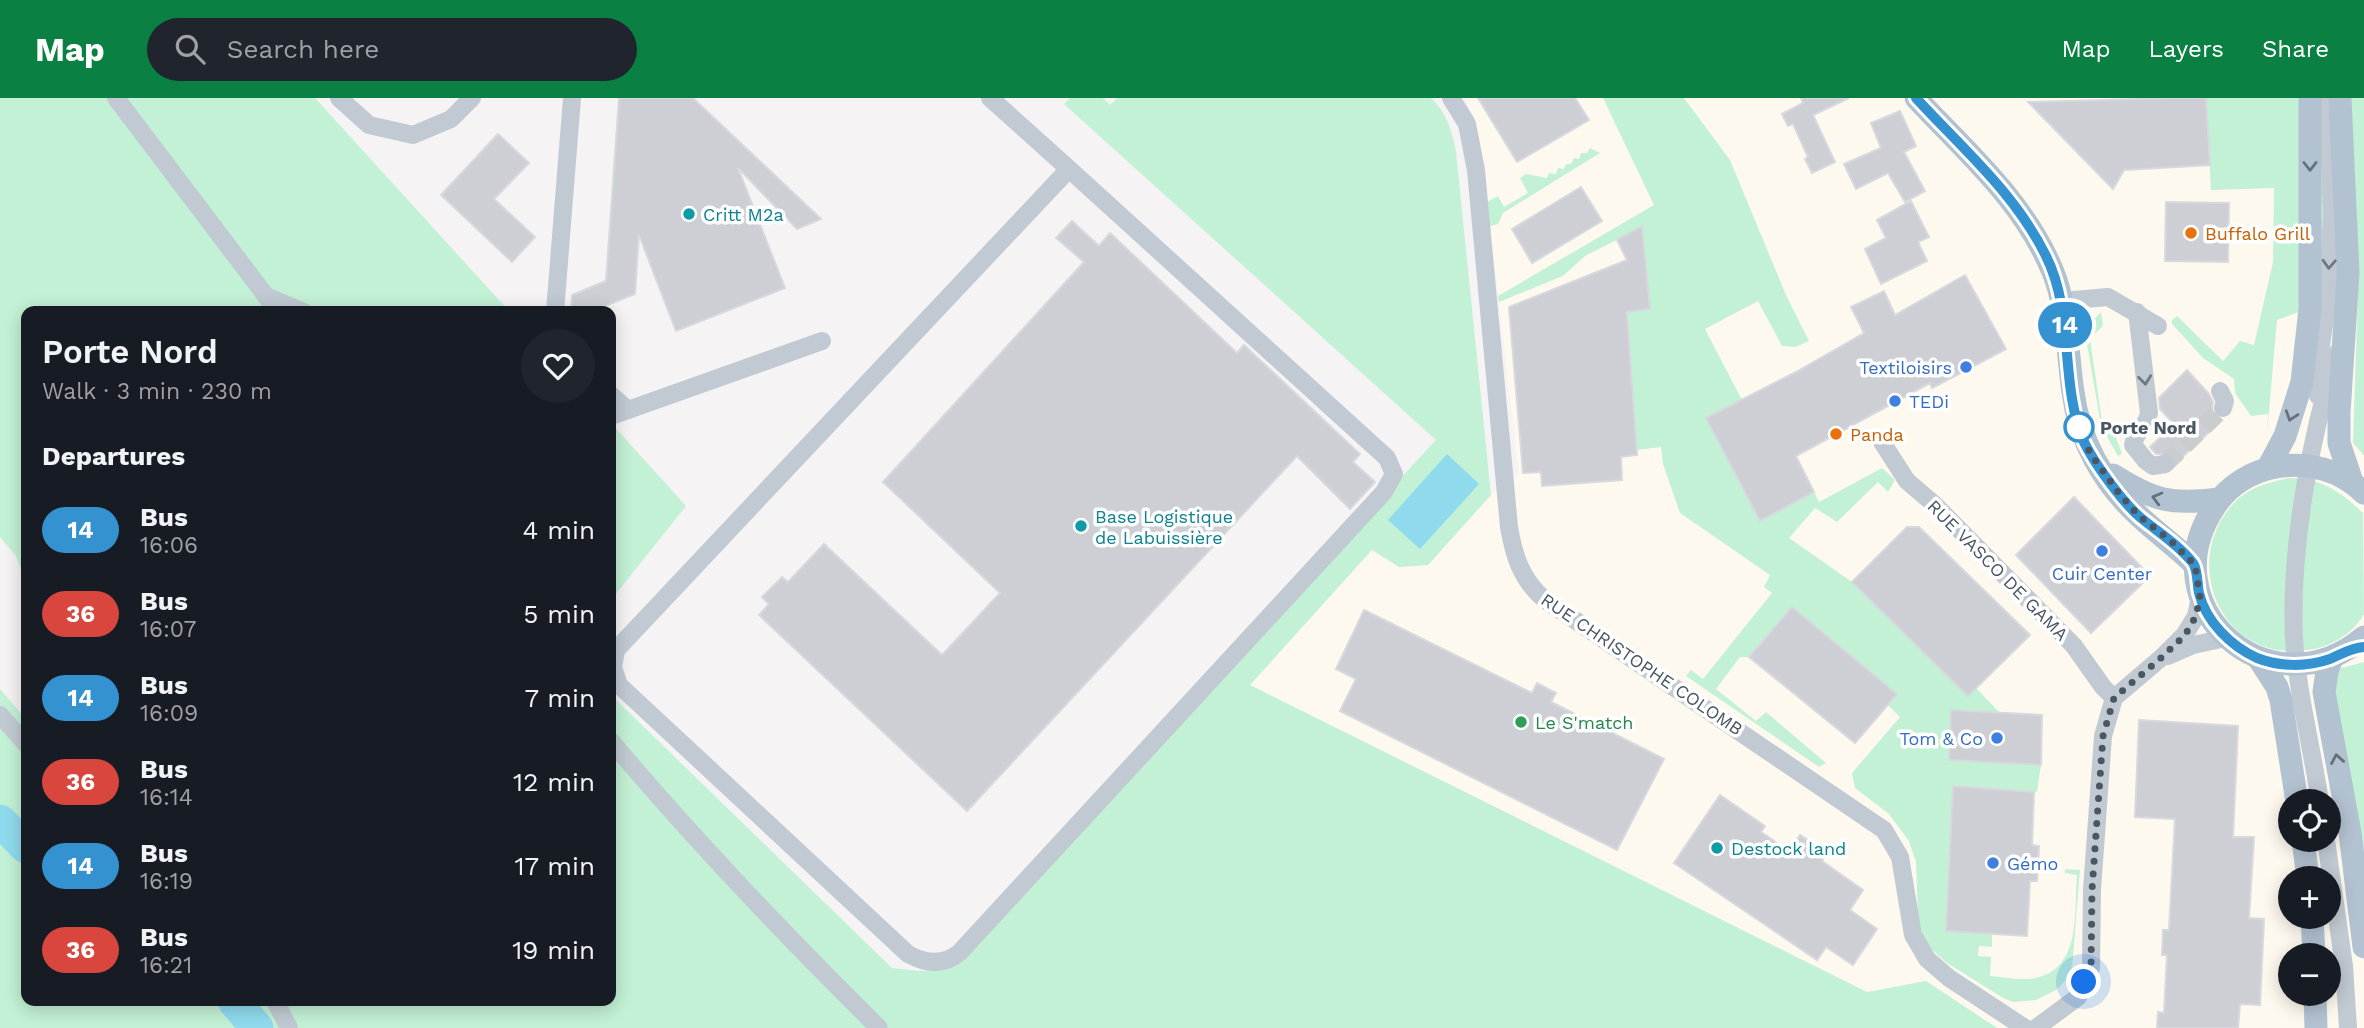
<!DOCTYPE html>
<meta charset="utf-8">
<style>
body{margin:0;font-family:"Work Sans",sans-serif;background:#20242c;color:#f1f3f6;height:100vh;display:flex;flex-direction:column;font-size:26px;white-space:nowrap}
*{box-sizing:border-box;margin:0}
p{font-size:23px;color:#9ea1a6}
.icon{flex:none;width:38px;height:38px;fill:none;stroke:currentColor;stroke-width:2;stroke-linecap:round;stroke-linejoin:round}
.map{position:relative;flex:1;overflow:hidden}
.side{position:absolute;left:21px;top:208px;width:595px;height:700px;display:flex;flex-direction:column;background:#171b24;border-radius:14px;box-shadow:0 4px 18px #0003}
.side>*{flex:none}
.badge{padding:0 14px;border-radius:23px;font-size:24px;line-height:46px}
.tools{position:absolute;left:2278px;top:691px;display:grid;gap:14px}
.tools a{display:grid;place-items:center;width:63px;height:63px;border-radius:50%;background:#171b24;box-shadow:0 4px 18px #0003;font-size:35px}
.you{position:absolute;width:35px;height:35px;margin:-18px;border:5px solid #fff;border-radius:50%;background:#1a73e8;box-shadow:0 0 0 10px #1a73e833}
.map>.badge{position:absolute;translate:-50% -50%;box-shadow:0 0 0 4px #fff}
h2{padding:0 21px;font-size:26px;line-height:63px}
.round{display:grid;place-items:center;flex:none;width:74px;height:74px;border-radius:37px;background:#20242c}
.headline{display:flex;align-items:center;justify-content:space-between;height:119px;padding:0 21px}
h1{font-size:33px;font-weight:600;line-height:52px}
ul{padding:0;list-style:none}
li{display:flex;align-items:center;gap:21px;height:84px;padding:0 21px}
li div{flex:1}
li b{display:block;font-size:26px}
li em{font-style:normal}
li .badge{min-width:77px;font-weight:700;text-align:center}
header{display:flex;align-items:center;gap:42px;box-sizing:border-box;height:98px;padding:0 35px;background:#0b8043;color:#fff}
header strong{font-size:33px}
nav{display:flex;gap:38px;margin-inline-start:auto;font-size:24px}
.search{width:490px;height:63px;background:#20242c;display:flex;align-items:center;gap:18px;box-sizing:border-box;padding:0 24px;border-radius:38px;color:#9ea1a6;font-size:26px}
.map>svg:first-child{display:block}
</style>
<header>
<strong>Map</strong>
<div class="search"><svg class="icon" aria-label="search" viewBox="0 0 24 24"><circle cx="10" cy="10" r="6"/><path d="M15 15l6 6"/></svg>Search here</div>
<nav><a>Map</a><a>Layers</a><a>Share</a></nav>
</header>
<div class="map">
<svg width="2364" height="930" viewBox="0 0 2364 930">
<rect width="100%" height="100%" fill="#f5f3f3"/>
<!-- commercial -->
<path fill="#fdf9ef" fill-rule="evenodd" d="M1465,0h899v930h-367l-71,-47 -59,12 -617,-308 122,-136 27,18 29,-2 63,-70 28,-20 -37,-319 -8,-39zM2291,704h38v38h-38zM2291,780h38v39h-38zM2291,858h38v38h-38z"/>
<!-- green -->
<g fill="#c3f1d5">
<polygon points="0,0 315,0 509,213 26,214 26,484 16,458 0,439"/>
<path d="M1070,0h33l7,7 7,-7h314c16,15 21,33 25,54l35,343 -63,70 -29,2 -27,-17 -122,135 617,307 59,-11 71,47h-1997v-339l26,30v282h585v-306l281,273 27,3 23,-1 494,-530 -372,-336z"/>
<path d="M1603,0h81l46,62 56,135 23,46 -13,6 -14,-1 -24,-45 -53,28 37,71 -36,18 54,103 54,-29 5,10 63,-34 13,12 -7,12 -10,-10 -41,40 -22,-14 -26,30 63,44 116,114 8,-8 24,25 -49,-3 -2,50 92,5 -4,27 -84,-6 -7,145 46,3v13l-13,-1 -1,10 13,1 -1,19c14,1 31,5 45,2 47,-9 39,-67 42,-103l-12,-2v-4l15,1 -8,98 -3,9 -13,13 -20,10 -23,2 -10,-4 -56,-35 -16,-14 -7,-10 -6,-21 -2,-56 -7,-21 -20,-27 -34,-26 -3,-15 48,-56 -12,-12 9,-11 -105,-86 -43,49h-9l-24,32 40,32 10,-9 60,51 -7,4 -133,-91 5,-6 12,9 69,-86 -8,-6 6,-12 -90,-62 -17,-49 -2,-17 -24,3 -10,-138 23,-3 -8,-82 -57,29 -22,20 -64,26 -1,-6 156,-91z"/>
<polygon points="2206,0 2364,0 2364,358 2353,345 2358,192 2277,222 2267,336 2268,316 2251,318 2235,295 2234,281 2203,260 2172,226 2172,222 2177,218 2223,263 2240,243 2254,247 2273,164 2274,90 2211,92"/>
<polygon points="1590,50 1600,55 1503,115 1498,126 1490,128 1487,104 1498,98 1504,109 1528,95 1520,80 1526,76 1547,80 1549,75 1556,76 1558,70 1564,71 1566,66 1571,66 1574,60 1579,61 1581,55 1587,55"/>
<polygon points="2101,214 2103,228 2090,240 2102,324 2105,321 2114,334 2122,356 2118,358 2101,328 2086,240 2091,224"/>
<polygon points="611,325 686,408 611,502"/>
<path d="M2288,380c33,0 52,13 75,35l1,101c-11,20 -35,34 -57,36 -7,0 -14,2 -21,1 -75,-6 -101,-99 -51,-149 14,-15 34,-19 53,-24z"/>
<polygon points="2364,564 2364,753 2359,759 2330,590 2338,571"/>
</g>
<!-- water -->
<polygon fill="#90daee" points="1447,356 1479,386 1420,451 1388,422"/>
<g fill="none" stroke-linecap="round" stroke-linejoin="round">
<!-- river -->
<g stroke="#90daee" stroke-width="33">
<polyline points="0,723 26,749"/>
<polyline points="234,903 257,930"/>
</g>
</g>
<!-- building -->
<g fill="#cdcfd5" stroke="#d7d9de" stroke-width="2">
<polygon points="619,0 693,0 821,121 797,131 738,70 785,190 676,233 639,137 635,196 590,214 571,214 572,197 606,183"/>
<polygon points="1478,0 1575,0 1589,22 1517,64"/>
<polygon points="1801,0 1849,0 1813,17 1835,64 1812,75 1805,61 1808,59 1793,26 1788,28 1782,16 1803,5"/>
<polygon points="2172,0 2206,0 2210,67 2124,72 2113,91 2028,4"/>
<polygon points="1900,13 1916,48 1904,54 1925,93 1905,104 1888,75 1856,91 1844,66 1881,50 1871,25"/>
<polygon points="498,36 529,65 494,101 535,139 512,164 441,97"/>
<polygon points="1581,89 1602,123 1532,165 1512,131"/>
<polygon points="1911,103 1929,139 1918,144 1927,163 1881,186 1865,151 1886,140 1877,122"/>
<polygon points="2166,104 2229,105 2228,164 2165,163"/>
<polygon points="1072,123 1099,148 1110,135 1237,255 1244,247 1360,356 1353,364 1375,384 1350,411 1297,358 967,713 759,517 769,506 762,499 782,479 788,484 824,446 942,557 1000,495 883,384 1084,164 1056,140"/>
<polygon points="1642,128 1650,211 1627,214 1637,357 1621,359 1622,382 1542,388 1541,374 1523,375 1509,209 1627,162 1617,142"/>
<polygon points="1965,177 2006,251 1932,290 1930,285 1796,358 1814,394 1760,423 1706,320 1796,274 1864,235 1851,209 1884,193 1895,217"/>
<polygon points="2187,272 2209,296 2213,304 2212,313 2222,322 2176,365 2170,356 2156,356 2150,349 2174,326 2160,311 2159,300"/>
<polygon points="2074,399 2150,478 2091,535 2016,457"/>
<polygon points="1907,429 1919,429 2030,537 1968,598 1852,484"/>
<polygon points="1792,509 1897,596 1855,645 1749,559"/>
<polygon points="1364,512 1532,595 1537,585 1556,595 1551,604 1664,661 1617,752 1340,613 1356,581 1336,571"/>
<polygon points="1951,612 2042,617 2041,667 1949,662"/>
<polygon points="2139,622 2238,628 2233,739 2254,739 2249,820 2264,821 2260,907 2240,906 2238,930 2157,930 2158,914 2164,915 2167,857 2162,857 2163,832 2169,832 2175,721 2135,719"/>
<polygon points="1953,688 2034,694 2032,747 2039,748 2037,783 2030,783 2027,838 1946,833"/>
<polygon points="1720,697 1765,728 1761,734 1789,753 1800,737 1827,755 1822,763 1863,792 1850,812 1877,831 1853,867 1826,849 1817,862 1674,765"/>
</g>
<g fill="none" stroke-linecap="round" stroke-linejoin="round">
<!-- minor-tunnel -->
<polyline stroke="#caccce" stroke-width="18" stroke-dasharray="18 9" stroke-linecap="butt" points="2165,366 2223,310"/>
<!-- minor -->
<g stroke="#c1cad2" stroke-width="18">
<polyline points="116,0 278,214"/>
<polyline points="339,0 369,27 413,37 451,21 472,0"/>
<path d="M990,0l79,71 318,289 7,16 -10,18 -424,460c-16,14 -34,12 -52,2l-289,-269 -6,-18 3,-17 453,-481"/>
<path d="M1451,0l16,26 9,46 33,357c5,29 12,52 35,72l340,231 16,27 13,78 14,24 22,19 76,50"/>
<polyline points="266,198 304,214"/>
<polyline points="2062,203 2108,199 2158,228"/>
<polyline points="555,214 572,0"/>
<path d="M2137,214l12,101c-2,13 -14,19 -16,32l13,16 7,5 12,-2"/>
<polyline points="2220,293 2225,303 2223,310"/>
<polyline points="611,297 628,312 822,243"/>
<polyline points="2318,298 2318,269 2327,205 2332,116 2327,0"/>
<polyline points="611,318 628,312"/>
<polyline points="1882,344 1907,383 1934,406 2074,548 2103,589 2114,600"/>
<polyline points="2168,558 2193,547 2226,540"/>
<polyline points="0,617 26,646"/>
<path d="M611,643c85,101 174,194 268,287"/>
<path d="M2320,704c-8,-55 -23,-110 -26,-164 -4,-89 16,-201 43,-285"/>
<polyline points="2326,742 2344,868 2348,930"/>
<polyline points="275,903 289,930"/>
<polyline points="2036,930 2078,899 2091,870 2092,792 2103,638 2114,600 2161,560 2185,536 2196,518 2200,499"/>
</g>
<!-- major -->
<g stroke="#b3c2d1" stroke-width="23">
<path d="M1916,0c51,55 108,103 137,174 15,37 14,81 20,120 6,48 30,91 66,124 18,17 38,31 56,49"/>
<polyline points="2340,0 2348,175 2339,315 2339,345 2352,384"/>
<polyline points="2268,370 2285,338 2302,284 2310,211 2310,0"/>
<path d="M2113,377c41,26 58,30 106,24"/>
<path d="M2364,395c-23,-23 -56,-32 -88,-26 -24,4 -47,18 -61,39 -68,101 55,210 149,131"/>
<polyline points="2332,560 2327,573 2324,594 2350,735 2364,849"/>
<polyline points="2259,561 2277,589 2281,602 2297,704"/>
<polyline points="2303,742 2308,780"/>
<polyline points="2312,819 2314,858"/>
<polyline points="2315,896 2316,930"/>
</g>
</g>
<!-- one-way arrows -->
<defs><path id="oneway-chevron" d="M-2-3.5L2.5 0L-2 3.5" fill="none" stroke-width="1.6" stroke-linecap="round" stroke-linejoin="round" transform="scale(1.75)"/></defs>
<g stroke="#64717d">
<use href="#oneway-chevron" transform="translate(2310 68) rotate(90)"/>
<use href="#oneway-chevron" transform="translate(2291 318) rotate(108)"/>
<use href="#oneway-chevron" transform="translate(2157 400) rotate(-165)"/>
<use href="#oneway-chevron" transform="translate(2337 661) rotate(-100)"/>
</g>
<g stroke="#6e7983">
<use href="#oneway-chevron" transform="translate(2329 166) rotate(93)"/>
<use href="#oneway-chevron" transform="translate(2145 282) rotate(83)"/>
</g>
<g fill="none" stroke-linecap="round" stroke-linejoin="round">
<!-- line casing -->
<g stroke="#fff" stroke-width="16">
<path id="line" d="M1916,0c47,51 99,95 130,158 29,58 13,127 38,186 10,21 39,61 57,76 17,14 38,27 52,45 5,7 4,21 6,30 7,29 32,53 58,65 23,9 50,9 73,1 12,-5 20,-11 34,-12"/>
</g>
<!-- line -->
<use href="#line" stroke="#3592d0" stroke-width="10"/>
<!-- walk -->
<polyline stroke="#4a5661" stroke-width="7" stroke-dasharray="0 12.6" points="2079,329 2090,355 2118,394 2138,417 2171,443 2195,467 2200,499 2196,518 2185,537 2161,560 2114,600 2103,638 2092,792 2091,870 2084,884"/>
</g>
<!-- markers -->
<g fill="#0f9aa8" stroke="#fff" stroke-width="2.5">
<circle cx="689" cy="116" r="7"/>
<circle cx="1081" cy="428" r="7"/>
<circle cx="1717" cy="750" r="7"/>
</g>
<g fill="#e8710a" stroke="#fff" stroke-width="2.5">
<circle cx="2191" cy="135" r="7"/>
<circle cx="1836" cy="336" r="7"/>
</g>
<g fill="#3f7fe0" stroke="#fff" stroke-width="2.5">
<circle cx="1966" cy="269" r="7"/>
<circle cx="1895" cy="303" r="7"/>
<circle cx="2102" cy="453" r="7"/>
<circle cx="1997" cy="640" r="7"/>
<circle cx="1993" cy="765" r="7"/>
</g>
<circle fill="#fff" stroke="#3592d0" stroke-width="3.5" cx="2079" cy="329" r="14"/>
<circle fill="#2e9e5b" stroke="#fff" stroke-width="2.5" cx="1521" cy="624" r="7"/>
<g text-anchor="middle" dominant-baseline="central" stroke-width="7" stroke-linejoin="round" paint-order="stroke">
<!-- culture labels -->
<g font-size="18" fill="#0d838f" stroke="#fff" text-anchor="start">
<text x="703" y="116">Critt M2a</text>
<text x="1095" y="418">Base Logistique<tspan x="1095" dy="21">de Labuissière</tspan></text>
<text x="1731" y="750">Destock land</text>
</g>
<!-- food labels -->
<g font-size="18" fill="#c56008" stroke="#fff" text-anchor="start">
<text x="2205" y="135">Buffalo Grill</text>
<text x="1850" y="336">Panda</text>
</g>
<!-- shop labels -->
<g font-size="18" fill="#366cbe" stroke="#fff" text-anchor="end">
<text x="1952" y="269">Textiloisirs</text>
<text x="1909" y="303" text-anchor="start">TEDi</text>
<text x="2102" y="475" text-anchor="middle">Cuir Center</text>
<text x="1983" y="640">Tom &amp; Co</text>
<text x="2007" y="765" text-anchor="start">Gémo</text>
</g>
<!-- stop labels -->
<g font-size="18" font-weight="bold" fill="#4a5661" stroke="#fff" text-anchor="start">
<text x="2100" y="329">Porte Nord</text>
</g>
<!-- street labels -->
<g font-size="18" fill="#4a5661" stroke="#fff">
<text transform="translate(1998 472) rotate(45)">RUE VASCO DE GAMA</text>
<text transform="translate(1642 566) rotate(34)">RUE CHRISTOPHE COLOMB</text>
</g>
<!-- leisure labels -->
<g font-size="18" fill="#27864d" stroke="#fff" text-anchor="start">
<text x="1535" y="624">Le S'match</text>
</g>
</g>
</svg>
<div class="tools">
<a><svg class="icon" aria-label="locate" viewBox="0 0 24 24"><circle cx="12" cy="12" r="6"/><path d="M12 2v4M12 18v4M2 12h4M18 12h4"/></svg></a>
<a>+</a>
<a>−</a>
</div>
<div class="you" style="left:2084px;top:884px"></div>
<b class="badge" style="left:2065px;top:227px;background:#3592d0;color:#fff">14</b>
<section class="side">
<div class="headline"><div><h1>Porte Nord</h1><p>Walk · 3 min · 230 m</p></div><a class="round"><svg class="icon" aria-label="heart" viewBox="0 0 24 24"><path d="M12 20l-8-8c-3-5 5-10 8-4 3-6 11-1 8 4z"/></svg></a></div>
<h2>Departures</h2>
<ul>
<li><span class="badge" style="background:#3592d0;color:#fff">14</span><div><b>Bus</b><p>16:06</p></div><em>4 min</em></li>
<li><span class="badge" style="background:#d9463e;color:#fff">36</span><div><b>Bus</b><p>16:07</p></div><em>5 min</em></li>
<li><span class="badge" style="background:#3592d0;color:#fff">14</span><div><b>Bus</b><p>16:09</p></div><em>7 min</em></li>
<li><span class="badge" style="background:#d9463e;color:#fff">36</span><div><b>Bus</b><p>16:14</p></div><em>12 min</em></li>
<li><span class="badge" style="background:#3592d0;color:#fff">14</span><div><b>Bus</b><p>16:19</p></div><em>17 min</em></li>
<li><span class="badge" style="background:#d9463e;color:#fff">36</span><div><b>Bus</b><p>16:21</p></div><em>19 min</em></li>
</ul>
</section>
</div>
